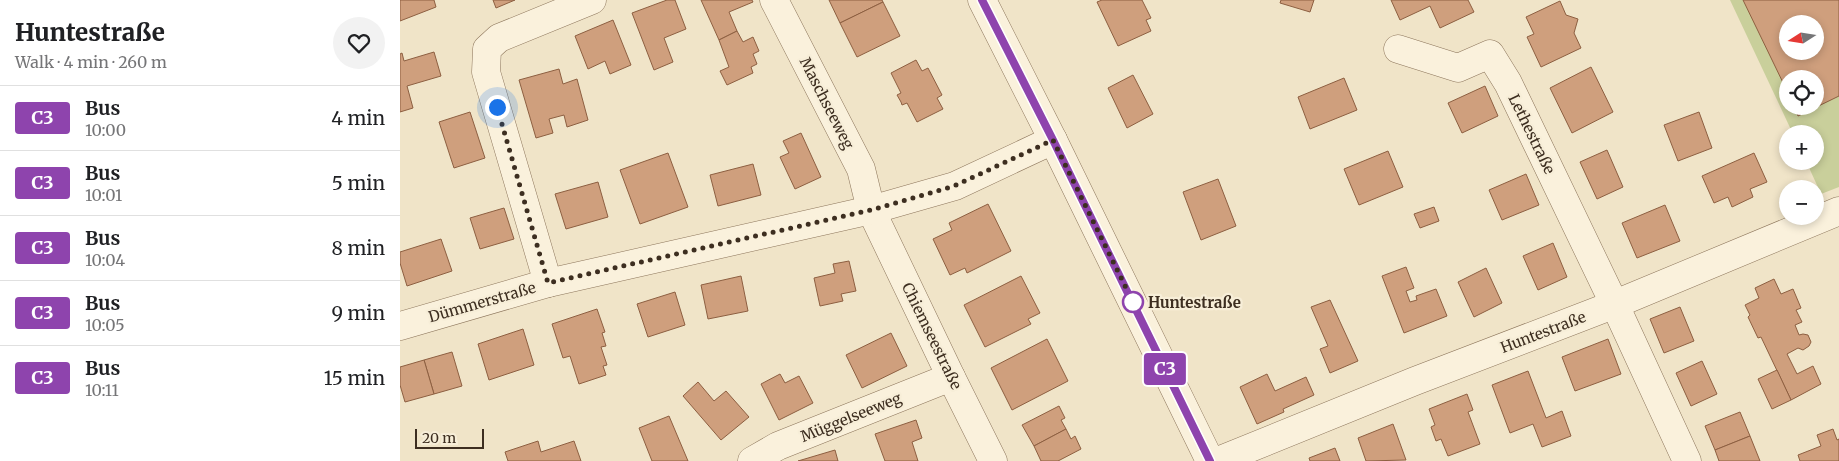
<!DOCTYPE html>
<meta charset="utf-8">
<style>
body{margin:0;font-family:Merriweather,serif;background:#f2f2f2;color:#202124;height:100vh;display:flex;flex-direction:column;font-size:19px;white-space:nowrap}
*{box-sizing:border-box;margin:0}
p{font-size:16px;color:#757577}
.icon{flex:none;width:28px;height:28px;fill:none;stroke:currentColor;stroke-width:2;stroke-linecap:round;stroke-linejoin:round}
.map{position:relative;flex:1;overflow:hidden}
.sheet{display:flex;flex-direction:column;background:#fff;width:400px}
.sheet>*{flex:none}
.badge{padding:0 10px;border-radius:4px;font-size:18px;line-height:32px}
.needle{width:32px;rotate:258deg}
.buttons{position:absolute;left:1379px;top:15px;display:grid;gap:10px}
.buttons a{display:grid;place-items:center;width:45px;height:45px;border-radius:50%;background:#fff;box-shadow:0 2px 8px #0003;font-size:25px}
.scale{position:absolute;left:15px;bottom:12px;width:69px;box-sizing:border-box;padding-left:5px;border:2px solid #3d2e20;border-top:0;font-size:14px;line-height:18px;white-space:nowrap;color:#3d2e20;-webkit-text-stroke:4px #f7eed8;paint-order:stroke}
.you{position:absolute;width:25px;height:25px;margin:-12px;border:4px solid #fff;border-radius:50%;background:#1a73e8;box-shadow:0 0 0 8px #1a73e833}
.map>.badge{position:absolute;translate:-50% -50%;box-shadow:0 0 0 2px #fff}
.round{display:grid;place-items:center;flex:none;width:52px;height:52px;border-radius:26px;background:#f2f2f2}
.headline{display:flex;align-items:center;justify-content:space-between;height:85px;padding:0 15px}
h1{font-size:24px;font-weight:800;line-height:38px}
ul{padding:0;list-style:none}
li{display:flex;align-items:center;gap:15px;height:65px;padding:0 15px;border-top:1px solid #e0e0e0}
li div{flex:1}
li b{display:block;font-size:19px}
li em{font-style:normal}
li .badge{min-width:55px;font-weight:700;text-align:center}
main{display:flex;flex:1;min-height:0}
.map>svg:first-child{display:block}
</style>
<main>
<section class="sheet">
<div class="headline"><div><h1>Huntestraße</h1><p>Walk · 4 min · 260 m</p></div><a class="round"><svg class="icon" aria-label="heart" viewBox="0 0 24 24"><path d="M12 20l-8-8c-3-5 5-10 8-4 3-6 11-1 8 4z"/></svg></a></div>
<ul>
<li><span class="badge" style="background:#8e44ad;color:#fff">C3</span><div><b>Bus</b><p>10:00</p></div><em>4 min</em></li>
<li><span class="badge" style="background:#8e44ad;color:#fff">C3</span><div><b>Bus</b><p>10:01</p></div><em>5 min</em></li>
<li><span class="badge" style="background:#8e44ad;color:#fff">C3</span><div><b>Bus</b><p>10:04</p></div><em>8 min</em></li>
<li><span class="badge" style="background:#8e44ad;color:#fff">C3</span><div><b>Bus</b><p>10:05</p></div><em>9 min</em></li>
<li><span class="badge" style="background:#8e44ad;color:#fff">C3</span><div><b>Bus</b><p>10:11</p></div><em>15 min</em></li>
</ul>
</section>
<div class="map">
<svg width="1439" height="461" viewBox="0 0 1439 461">
<rect width="100%" height="100%" fill="#f0e4c8"/>
<!-- green -->
<path fill="#c9cf9b" fill-rule="evenodd" d="M1330,0h109v187l-18,7 -15,-33h9v-27h-22zM1388,24h27v27h-27zM1388,79h27v27h-27z"/>
<!-- building -->
<g fill="#cf9f7d" stroke="#8d5f41" fill-rule="evenodd">
<polygon points="0,0 34,0 36,7 0,21"/>
<polygon points="93,0 115,0 96,8"/>
<polygon points="267,0 275,0 286,29 264,38 273,62 254,70 232,13"/>
<polygon points="301,0 352,0 353,2 329,12 337,31 319,40"/>
<polygon points="429,0 482,0 483,2 440,23"/>
<polygon points="702,0 742,0 751,18 746,20 751,31 718,46 697,2"/>
<polygon points="881,0 914,0 910,12 880,3"/>
<polygon points="991,0 1068,0 1074,12 1040,28 1030,6 1000,20"/>
<path d="M1343,0h96v96l-41,20 -4,-10h21v-27h-27v14zM1388,24h27v27h-27z"/>
<polygon points="1160,1 1166,15 1178,19 1174,33 1181,48 1141,67 1127,37 1134,34 1126,17"/>
<polygon points="483,2 500,36 457,57 440,23"/>
<polygon points="213,20 231,65 210,74 205,61 188,69 175,36"/>
<polygon points="337,31 343,42 353,37 359,51 353,54 357,64 351,67 353,73 327,85 320,71 329,67 319,40"/>
<polygon points="34,52 41,76 7,86 13,108 0,112 0,54 2,53 4,61"/>
<polygon points="516,60 522,71 528,68 542,95 537,98 543,109 517,122 507,103 502,105 501,102 497,95 501,93 491,73"/>
<polygon points="1191,67 1213,112 1172,133 1150,88"/>
<polygon points="159,69 163,84 177,79 188,120 167,127 164,115 149,119 153,133 136,138 119,80"/>
<polygon points="733,75 753,114 727,128 708,88"/>
<polygon points="944,78 957,110 910,129 898,97"/>
<polygon points="1085,86 1098,116 1062,133 1048,103"/>
<polygon points="70,112 85,158 54,168 39,122"/>
<polygon points="1299,112 1312,148 1278,161 1264,125"/>
<polygon points="401,133 421,177 395,189 380,157 389,153 383,141"/>
<polygon points="1207,150 1223,187 1197,199 1180,162"/>
<polygon points="988,151 1003,187 959,205 944,169"/>
<polygon points="268,153 288,207 240,224 220,170"/>
<polygon points="1354,153 1367,182 1350,189 1353,197 1332,207 1328,197 1314,203 1302,176"/>
<polygon points="353,164 361,195 318,206 310,175"/>
<polygon points="1126,174 1139,205 1102,220 1089,190"/>
<polygon points="818,179 836,226 801,240 783,192"/>
<polygon points="198,182 208,217 166,229 155,194"/>
<polygon points="588,204 611,251 567,273 565,268 550,275 533,239 552,230 549,223"/>
<polygon points="1265,205 1280,241 1237,258 1222,223"/>
<polygon points="1034,207 1039,221 1020,228 1014,214"/>
<polygon points="104,208 114,239 80,249 70,218"/>
<polygon points="41,239 52,271 7,286 0,263 0,252"/>
<polygon points="1153,243 1167,277 1138,290 1123,256"/>
<polygon points="449,261 456,291 441,294 443,301 420,306 414,278 435,273 433,264"/>
<polygon points="1006,267 1014,288 1006,291 1010,302 1017,300 1016,296 1036,289 1047,316 1004,333 982,276"/>
<polygon points="1086,268 1102,303 1074,317 1058,282"/>
<polygon points="341,276 348,311 308,319 301,285"/>
<polygon points="621,276 640,313 628,319 631,324 585,347 564,305"/>
<polygon points="1374,279 1381,294 1393,289 1401,308 1396,310 1402,322 1395,325 1399,335 1403,334 1408,335 1411,342 1409,346 1403,350 1398,348 1387,354 1397,374 1413,366 1421,384 1391,400 1361,337 1358,338 1348,317 1350,315 1345,305 1359,298 1355,288"/>
<polygon points="275,292 285,325 248,337 237,304"/>
<polygon points="930,300 958,361 930,373 920,349 928,346 911,307"/>
<polygon points="1280,307 1294,341 1264,353 1250,319"/>
<polygon points="197,309 205,332 202,333 206,346 201,347 207,365 203,366 206,375 179,384 170,356 163,358 152,324"/>
<polygon points="123,329 134,365 89,380 78,344"/>
<polygon points="491,333 507,366 462,388 446,355"/>
<polygon points="647,339 668,381 612,410 591,368"/>
<polygon points="1208,339 1221,374 1175,391 1162,357"/>
<polygon points="52,352 62,386 34,394 24,360"/>
<polygon points="24,360 34,394 5,402 0,385 0,367"/>
<polygon points="1302,361 1317,394 1291,406 1276,373"/>
<polygon points="1377,370 1391,400 1372,409 1358,379"/>
<polygon points="1128,371 1146,418 1162,411 1171,436 1142,447 1133,424 1110,433 1092,385"/>
<polygon points="380,374 385,383 399,376 413,403 379,420 361,384"/>
<polygon points="867,374 875,391 906,377 914,395 883,409 884,412 857,424 840,387"/>
<polygon points="298,382 314,401 326,391 349,417 321,440 283,396"/>
<polygon points="1067,394 1073,410 1068,412 1080,444 1048,456 1041,439 1036,441 1031,427 1035,425 1029,409"/>
<polygon points="659,406 665,418 661,420 666,429 634,446 622,425"/>
<polygon points="1340,412 1350,436 1315,450 1305,426"/>
<polygon points="269,416 288,461 252,461 239,428"/>
<polygon points="516,420 522,438 512,442 518,461 485,461 475,434"/>
<polygon points="993,424 1006,460 966,461 958,438"/>
<polygon points="666,429 671,439 675,436 681,449 658,461 641,461 634,446"/>
<polygon points="1433,429 1437,440 1439,439 1439,461 1400,461 1398,455 1421,446 1417,435"/>
<polygon points="1350,436 1360,461 1319,461 1315,450"/>
<polygon points="138,441 141,452 174,441 181,461 108,461 105,452"/>
<polygon points="935,448 940,461 910,461 909,458"/>
<polygon points="435,450 438,461 398,461"/>
</g>
<g fill="none" stroke-linecap="round" stroke-linejoin="round">
<!-- minor casing -->
<g stroke="#8d765c" stroke-width="29">
<g id="minor">
<polyline points="374,0 461,169 471,210 551,377 593,461"/>
<polyline points="582,0 653,140 810,461"/>
<polyline points="998,49 1058,68 1090,54 1108,83 1221,318 1287,461"/>
<polyline points="148,283 86,72 87,49 99,38 192,0"/>
<polyline points="0,326 148,283 471,210 555,186 653,140"/>
<polyline points="352,461 378,446 551,377"/>
<polyline points="818,461 1015,381 1213,305 1439,211"/>
</g>
</g>
<!-- minor -->
<use href="#minor" stroke="#faf1dc" stroke-width="28"/>
</g>
<g fill="none" stroke-linecap="round" stroke-linejoin="round">
<!-- line casing -->
<g stroke="#fff" stroke-width="11">
<polyline id="line" points="582,0 653,140 810,461"/>
</g>
<!-- line -->
<use href="#line" stroke="#8e44ad" stroke-width="8"/>
<!-- walk -->
<polyline stroke="#3d2e20" stroke-width="5" stroke-dasharray="0 9" points="97,107 148,283 471,210 554,186 653,140 736,308 733,302"/>
</g>
<!-- markers -->
<circle fill="#fff" stroke="#8e44ad" stroke-width="2.5" cx="733" cy="302" r="10"/>
<g text-anchor="middle" dominant-baseline="central" stroke-width="4.5" stroke-linejoin="round" paint-order="stroke">
<!-- street labels -->
<g font-size="15" fill="#3d2e20" stroke="#f7eed8">
<text transform="translate(427 103) rotate(63)">Maschseeweg</text>
<text transform="translate(1132 134) rotate(64)">Lethestraße</text>
<text transform="translate(82 302) rotate(-16)">Dümmerstraße</text>
<text transform="translate(1143 332) rotate(-21)">Huntestraße</text>
<text transform="translate(532 336) rotate(64)">Chiemseestraße</text>
<text transform="translate(451 417) rotate(-22)">Müggelseeweg</text>
</g>
<!-- stop labels -->
<g font-size="15" font-weight="bold" fill="#3d2e20" stroke="#f7eed8" text-anchor="start">
<text x="748" y="302">Huntestraße</text>
</g>
</g>
</svg>
<div class="buttons">
<a><svg class="needle" viewBox="-14 -14 28 28"><path d="M0-13l5 13h-10z" fill="#e53935"/><path d="M0 13l5-13h-10z" fill="#757577"/></svg></a>
<a><svg class="icon" aria-label="locate" viewBox="0 0 24 24"><circle cx="12" cy="12" r="6"/><path d="M12 2v4M12 18v4M2 12h4M18 12h4"/></svg></a>
<a>+</a>
<a>−</a>
</div>
<div class="scale">20 m</div>
<div class="you" style="left:97px;top:107px"></div>
<b class="badge" style="left:765px;top:369px;background:#8e44ad;color:#fff">C3</b>
</div>
</main>
